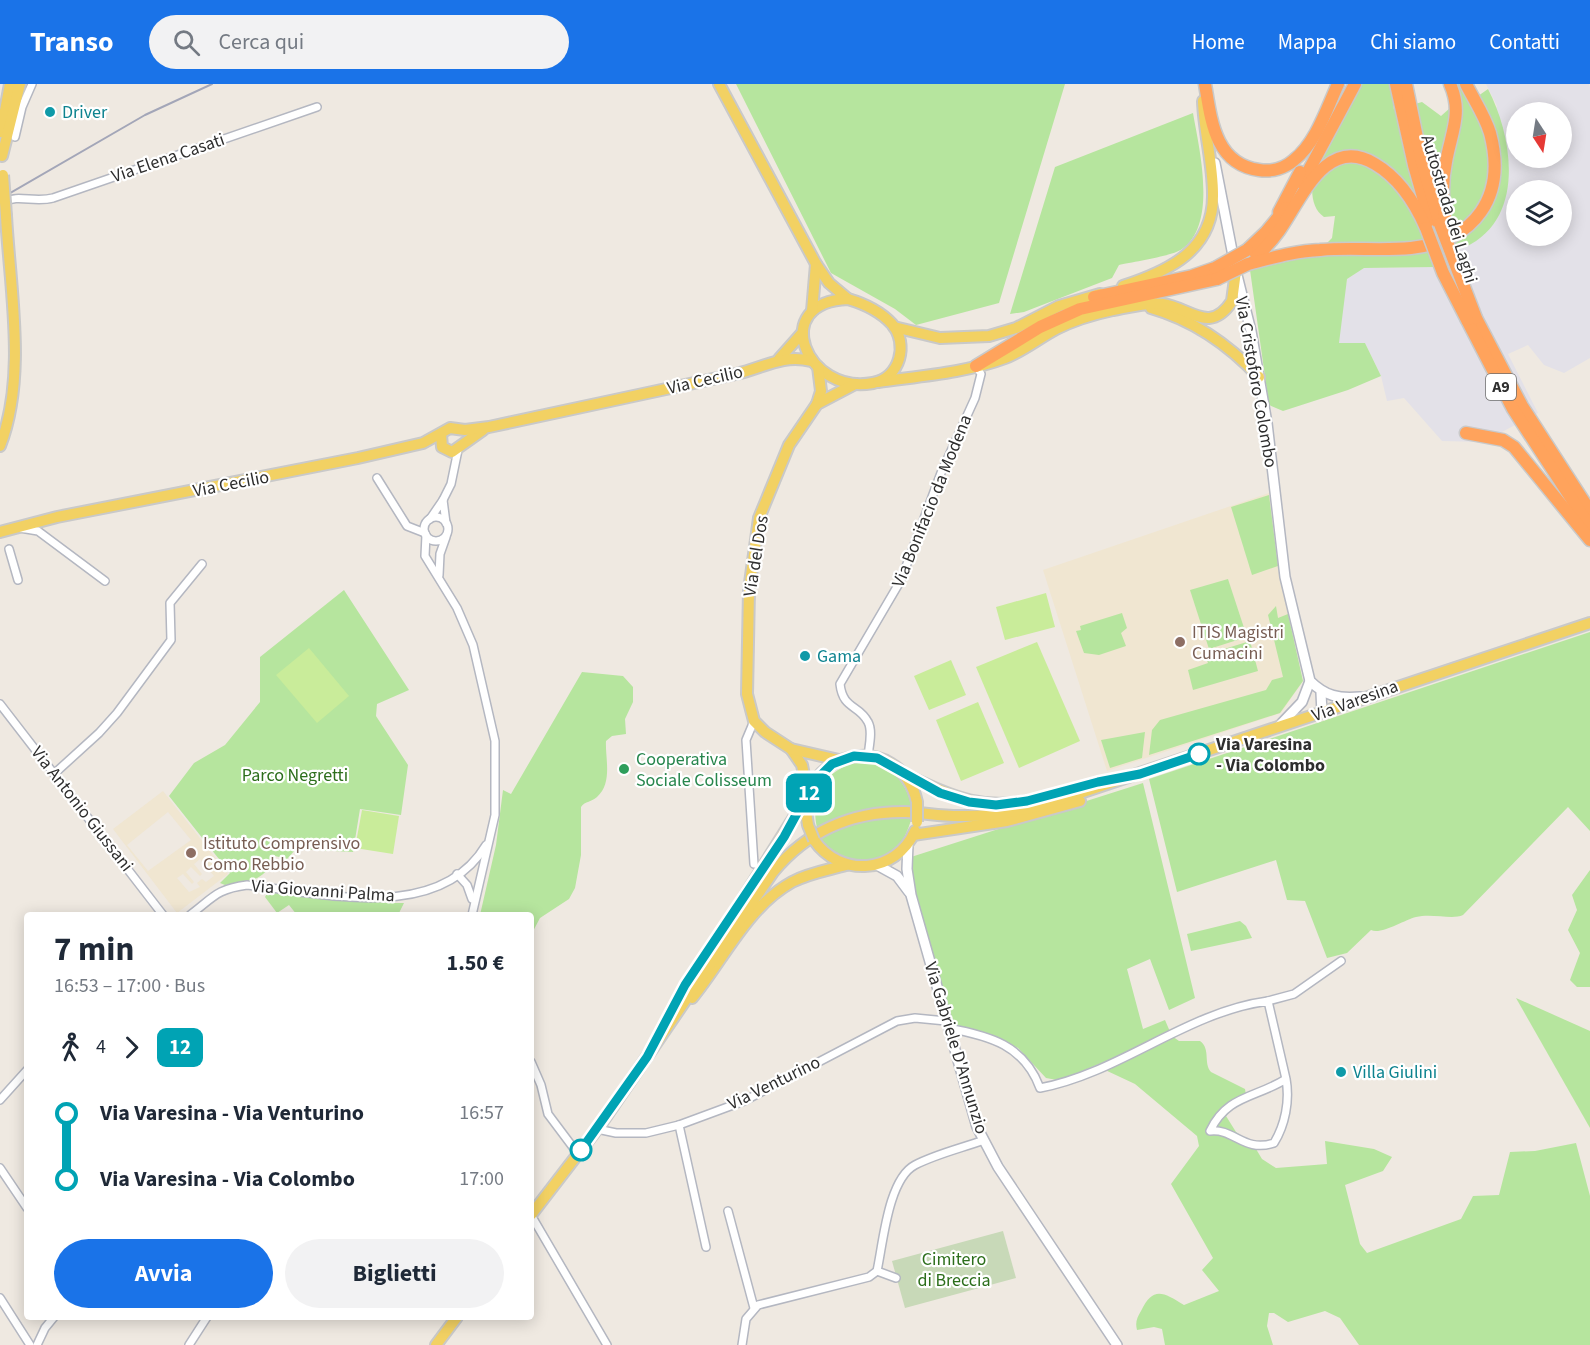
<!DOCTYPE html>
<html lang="it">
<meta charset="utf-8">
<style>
body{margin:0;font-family:"Source Sans 3",sans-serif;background:#f2f2f3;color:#1f2937;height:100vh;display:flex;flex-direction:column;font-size:22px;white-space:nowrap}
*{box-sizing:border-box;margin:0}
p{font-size:20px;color:#747a83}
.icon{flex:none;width:33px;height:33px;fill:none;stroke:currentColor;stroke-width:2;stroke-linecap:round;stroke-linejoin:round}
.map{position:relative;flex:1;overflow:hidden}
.sheet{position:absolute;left:24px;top:828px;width:510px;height:408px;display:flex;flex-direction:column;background:#fff;border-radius:6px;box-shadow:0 3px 15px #0003}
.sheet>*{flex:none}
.badge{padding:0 12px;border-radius:9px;font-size:21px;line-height:39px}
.needle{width:39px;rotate:168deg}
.controls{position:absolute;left:1506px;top:18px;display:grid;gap:12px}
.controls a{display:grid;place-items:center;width:66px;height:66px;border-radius:50%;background:#fff;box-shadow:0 3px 15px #0003;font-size:30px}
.map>.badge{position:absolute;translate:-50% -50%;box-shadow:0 0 0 3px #fff}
.legs{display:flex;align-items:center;gap:9px;height:66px;padding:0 30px;font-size:20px}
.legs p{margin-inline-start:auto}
.headline{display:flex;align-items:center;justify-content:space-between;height:102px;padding:0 30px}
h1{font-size:33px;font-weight:700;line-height:45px}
.button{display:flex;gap:12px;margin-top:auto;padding:12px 30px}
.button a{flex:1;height:69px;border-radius:36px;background:#1a73e8;color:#fff;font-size:24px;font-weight:700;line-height:69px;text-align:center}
.button a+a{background:#f2f2f3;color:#1f2937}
ul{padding:0 30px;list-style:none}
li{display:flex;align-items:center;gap:21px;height:66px;font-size:22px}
li i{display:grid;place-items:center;width:9px;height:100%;margin:0 8px;background:currentColor}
li i::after{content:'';width:15px;height:15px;margin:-8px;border:4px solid;border-radius:50%;background:#fff}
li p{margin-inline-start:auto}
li:first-child i{background:linear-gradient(#0000 50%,currentColor 0)}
li:last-child i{background:linear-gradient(currentColor 50%,#0000 0)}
header{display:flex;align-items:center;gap:36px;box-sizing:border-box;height:84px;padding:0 30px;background:#1a73e8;color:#fff}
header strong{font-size:28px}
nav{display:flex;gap:33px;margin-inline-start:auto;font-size:21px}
.search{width:420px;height:54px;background:#f2f2f3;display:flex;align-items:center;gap:15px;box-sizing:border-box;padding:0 21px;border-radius:33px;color:#747a83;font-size:22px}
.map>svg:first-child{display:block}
</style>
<header>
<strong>Transo</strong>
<div class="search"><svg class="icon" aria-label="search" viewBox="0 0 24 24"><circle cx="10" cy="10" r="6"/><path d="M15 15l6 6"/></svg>Cerca qui</div>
<nav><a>Home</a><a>Mappa</a><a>Chi siamo</a><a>Contatti</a></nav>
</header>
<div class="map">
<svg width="1590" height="1261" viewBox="0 0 1590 1261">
<rect width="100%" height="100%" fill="#efe9e1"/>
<!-- industrial -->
<path fill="#e3e1e8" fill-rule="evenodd" d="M1486,0h103l1,3v271l-26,15 -20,-8 -16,-20 -20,9 30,59 -55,29 -41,-1 -38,-43 -17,3 -6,-25 -16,-33 -26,1v-17l8,-48 16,-11 73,-1 61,-161zM1516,28h46v46h-46zM1516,106h46v46h-46z"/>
<!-- education -->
<g fill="#f0e6d1" fill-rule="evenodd">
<polygon points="1269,409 1278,483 1303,597 1281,629 1107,687 1043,486"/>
<path d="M163,707l65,83 -51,39 -64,-84zM168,728l23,28 -43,31 -21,-26zM200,775l14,17 -8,6 -4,-3 -5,4 3,4 -11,5 -12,-14 6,-4 9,10 2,-2 -8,-10 5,-5 9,9 2,-2 -8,-10z"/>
</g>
<!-- green -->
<g fill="#b6e59e">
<polygon points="736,0 1065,0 999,219 916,241 895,225 831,189"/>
<path d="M1352,0h39l3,26 28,-8 19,14 9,-8 5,-24h5l11,17 17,-12c25,48 38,130 -23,158 -10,4 -22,5 -32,8l3,12 -72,1 -17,11 -8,64h26l16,33 -33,14 -65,21 -14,-6 -19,-135 65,-15 17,-17 3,-22 -11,1c-34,-24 15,-104 28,-133z"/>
<path d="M1193,29c6,35 25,111 -11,136 -9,7 -50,13 -63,16l-7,13 -88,34 -14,2 45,-147z"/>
<polygon points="1269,411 1278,482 1252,491 1231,423"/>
<polygon points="1228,495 1247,553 1209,565 1190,506"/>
<path d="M344,506l65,100 -32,14 -1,12 32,49 -7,50 -41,-6 -7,43 -57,-3 -9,10 -12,-3c-11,27 -25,24 -50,29l-5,-2 10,-10 -61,-77 25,-33 31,-18 35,-43v-45z"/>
<polygon points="1276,522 1278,534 1288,530 1303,597 1280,629 1149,671 1152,646 1160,636 1266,606 1272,596 1283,593 1268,531"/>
<polygon points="1122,529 1127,544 1121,549 1126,562 1099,571 1084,569 1076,547 1081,546 1080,542"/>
<path d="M1590,548v199l-22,-24 -105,108c-11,5 -31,-2 -47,2 -12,3 -35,18 -45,13l-24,23 -20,5 -22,-57 -18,-1 -11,-40 -99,32 -28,-113z"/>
<polygon points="1250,557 1258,587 1193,606 1188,586 1208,579 1205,571"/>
<path d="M582,588l41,4 10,11v15l-8,17 1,15 -14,2 -6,5c-1,17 7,42 -9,56 -5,5 -12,4 -16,10v48l-6,33 -6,11 -29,19 -9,17v-20h-51l16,-70 7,-55 8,4z"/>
<polygon points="1145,648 1142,674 1110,684 1101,656"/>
<path d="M855,678c32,-1 51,16 57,46 -35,-1 -64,4 -95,20 -7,-33 6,-55 38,-66z"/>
<polygon points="1143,699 1195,914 1169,926 1150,875 1127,885 1143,945 1165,936 1171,950 1070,992 1057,996 1046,994 1018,964 988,950 953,942 915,806 911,773"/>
<path d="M899,733h13c-4,13 -8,24 -18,34 -22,20 -60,10 -74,-14l46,-17z"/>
<polygon points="1590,786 1590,903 1577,903 1570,896 1580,869 1568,846 1577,826 1572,811"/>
<polygon points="269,806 388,819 404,819 398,831 297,831 289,821 277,829 265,813"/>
<polygon points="1240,837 1246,842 1252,854 1191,867 1187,850"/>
<polygon points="1516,914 1590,947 1590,1044"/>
<path d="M1172,952l7,5h21c11,8 3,22 11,31l34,17 1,6 -20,21 10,16 17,12 9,15 14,9 51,-4 -2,-23 49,8 18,8 -9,14 -38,14 15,59 7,9 94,-34 12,-23 26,-1 11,-43 25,-1 41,-8 14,53v149h-231l-19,-27 -15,-7 -37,11 -14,-9h-5l-2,13 6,19h-108l-3,-16 -8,-2 -17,3c-2,-8 0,-12 4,-19 12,-25 22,-19 43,-6l35,-14 -17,-21 11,-12 -42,-74 28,-38 -2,-10 -62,-52 -32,-15z"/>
</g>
<!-- cemetery -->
<polygon fill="#c8d9b8" points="1003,1147 1016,1194 905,1224 892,1177"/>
<!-- pitch -->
<g fill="#c9ec9a">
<polygon points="1046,509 1055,543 1005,556 996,523"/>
<polygon points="1037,558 1080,657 1019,684 976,583"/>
<polygon points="309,564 349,612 317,639 276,591"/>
<polygon points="951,576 966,611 929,626 914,592"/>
<polygon points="978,618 1004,679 961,697 936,636"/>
<polygon points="362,726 399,732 393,770 355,764"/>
</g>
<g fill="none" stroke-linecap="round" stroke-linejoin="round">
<!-- street casing -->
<g stroke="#b4b7c1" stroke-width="10">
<g id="street">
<polyline points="15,53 22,23 32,0"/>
<path d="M4,118c14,-8 30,1 49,-4l264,-91"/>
<polyline points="377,394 407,442 425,449"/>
<polyline points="443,416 451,400 458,366"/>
<circle cx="436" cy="445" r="12"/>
<polyline points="430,435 443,416 446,439"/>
<polyline points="20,444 38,447 105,497"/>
<polyline points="426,451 425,472 457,524 473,561 495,657 495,731 472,831"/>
<polyline points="9,465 18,496"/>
<polyline points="439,491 440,470 446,453"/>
<polyline points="0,620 163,831"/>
<polyline points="754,637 746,656 754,780"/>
<path d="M868,672c1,-10 5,-25 0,-34 -9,-18 -25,-12 -28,-38l61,-104 40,-107 34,-75 6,-24 -5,-8"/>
<polyline points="55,689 99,649 117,629 171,556 170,519 202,480"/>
<polyline points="457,790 467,801 472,815"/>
<path d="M190,831c23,-17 26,-26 57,-30 75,8 192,39 239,-40"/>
<polyline points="1268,917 1294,910 1341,877"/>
<path d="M948,944c42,8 76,17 92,60 80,-15 146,-76 228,-87l18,78c-30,19 -59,16 -76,52 24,-3 34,22 64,12 11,-18 16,-42 12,-64"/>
<polyline points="531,978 541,1001 548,1030 578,1070"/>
<polyline points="0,1016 27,986"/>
<polyline points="679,1041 706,1163"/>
<polyline points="597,1045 616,1049 646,1049 679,1041 744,1017 897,937 915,934 946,937"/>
<polyline points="0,1084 27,1124"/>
<polyline points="728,1127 754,1224"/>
<polyline points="531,1131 607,1261"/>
<polyline points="877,1187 896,1194"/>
<polyline points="0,1214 30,1261"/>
<polyline points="37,1261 45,1244 54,1233"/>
<polyline points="189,1261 207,1233"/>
<path d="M742,1261l4,-26 12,-14 111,-28 8,-6c6,-27 11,-92 38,-106 21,-11 47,-17 69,-25"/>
</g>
</g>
<!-- secondary casing -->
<g stroke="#b4b7c1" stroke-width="12">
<g id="secondary">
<polyline points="1215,79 1234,177"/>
<path d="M1237,191l14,56 16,92 18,154 25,104c15,15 29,18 50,16"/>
<polyline points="1321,609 1322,629"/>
<polyline points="1280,641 1302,618 1310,597"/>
<polyline points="908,760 907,785 911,811 977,1043 998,1083 1117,1261"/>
<polyline points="877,781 897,792 909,808"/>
</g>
</g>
<!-- primary casing -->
<g stroke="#c9c9c9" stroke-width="14">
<g id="primary">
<polyline points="719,0 816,180 829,199 848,215"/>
<polyline points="1,48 10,0"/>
<polyline points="2,72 20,0"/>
<path d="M1123,202c46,-15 91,-36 90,-92 0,-31 -9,-62 -10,-93"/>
<path d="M848,215c17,5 32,12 44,25 17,20 8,54 -19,59 -67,13 -105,-81 -25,-84z"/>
<path d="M1151,224c42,12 79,38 108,69"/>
<polyline points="812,227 816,180"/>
<polyline points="894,243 940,254 989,252 1016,244 1059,222 1100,210"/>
<polyline points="779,275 803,248"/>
<path d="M878,298c42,-6 87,-9 127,-24 18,-7 34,-20 51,-29 18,-9 38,-15 57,-19 16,-3 34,-8 50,-6 27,4 47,31 69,-3l4,-30"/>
<polyline points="817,320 821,307 818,283"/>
<polyline points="441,350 442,363 452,368 483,346"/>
<path d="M0,362c27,-69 10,-157 6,-230"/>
<path d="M0,448l57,-15 301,-59 65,-15 27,-15 15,2 24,-3c82,-18 165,-35 247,-53 27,-6 46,-20 75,-13"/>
<polyline points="791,665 802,681 808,711"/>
<polyline points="839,676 791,665 765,648 754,637 747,610 749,506 759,434 789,361 817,320 855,300"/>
<path d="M904,690c49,23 78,38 134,25"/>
<path d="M808,741c-15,-75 92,-98 109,-23"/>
<polyline points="913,751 1007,737 1080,717"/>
<path d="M814,756c26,38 82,34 101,-9"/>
<polyline points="727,840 808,711"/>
<path d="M692,914c32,-39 55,-91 100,-116 17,-9 36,-12 54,-17"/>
<path d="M531,1131l70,-91 172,-252c34,-41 80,-61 133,-60 20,1 39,5 59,4 28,0 55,-5 82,-12l543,-181"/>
<polyline points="436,1261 457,1233"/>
</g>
</g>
<!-- highway casing -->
<g stroke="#c9c9c9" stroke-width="15">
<g id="highway">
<path d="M1205,0c6,36 10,80 54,86 13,2 26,-2 35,-10 22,-17 33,-52 44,-76"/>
<polyline points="1396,0 1414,81 1431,141"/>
<polyline points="1406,0 1422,78 1440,140"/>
<polyline points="1302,99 1355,0"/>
<polyline points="1279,128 1300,88"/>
<path d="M1445,134c-3,-20 -3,-37 1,-56 5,-29 17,-49 4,-78"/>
<polyline points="1247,166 1266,148 1286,124"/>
<path d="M1251,177c11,-9 20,-19 28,-30 22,-31 47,-97 96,-67 24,14 40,39 51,64"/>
<path d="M1248,180c24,-6 47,-13 72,-14 30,-3 60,1 91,-2 64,-7 96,-51 79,-115 -5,-17 -16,-33 -24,-49"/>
<polyline points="1094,213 1192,192 1215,184"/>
<polyline points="1476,234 1522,322 1590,427"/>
<polyline points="1467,236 1513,325 1590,443"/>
<polyline points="976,282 1040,243 1080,225 1217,195"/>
<polyline points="1466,349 1503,356 1514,363 1590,456"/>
</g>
</g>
<!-- street -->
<use href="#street" stroke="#fff" stroke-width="7"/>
<!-- secondary -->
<use href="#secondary" stroke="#fff" stroke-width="9"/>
<!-- primary -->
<use href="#primary" stroke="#f2d163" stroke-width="10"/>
<!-- highway -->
<use href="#highway" stroke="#ffa35c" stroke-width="12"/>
<!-- rail -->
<polyline stroke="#a3a6b8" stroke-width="2" points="0,115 145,31 212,0"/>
<!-- primary-bridge casing -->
<g stroke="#c9c9c9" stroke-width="14" stroke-linecap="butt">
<g id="primary-bridge">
<polyline points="3,91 6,132"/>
<polyline points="917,738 917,718"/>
<polyline points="808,741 814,756"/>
</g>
</g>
<!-- highway-bridge casing -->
<g stroke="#c9c9c9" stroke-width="15" stroke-linecap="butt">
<g id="highway-bridge">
<polyline points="1440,140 1476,234"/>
<polyline points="1426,144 1443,189 1467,236"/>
<polyline points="1215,184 1247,166"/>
<polyline points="1217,195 1248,180"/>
</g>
</g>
<!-- primary-bridge -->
<use href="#primary-bridge" stroke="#f2d163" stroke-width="10"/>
<!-- highway-bridge -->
<use href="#highway-bridge" stroke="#ffa35c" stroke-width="12"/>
</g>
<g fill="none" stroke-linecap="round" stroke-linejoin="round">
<!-- line-1 casing -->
<g stroke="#fff" stroke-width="14">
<polyline id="line-1" points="581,1066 647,973 685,901 784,753 814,698 832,680 854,672 877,674 940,709 969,718 996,721 1027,717 1098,698 1140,690 1199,670"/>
</g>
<!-- line-1 -->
<use href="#line-1" stroke="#00a3b4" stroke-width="9"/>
</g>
<!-- markers -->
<g fill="#0f9aa8" stroke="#fff" stroke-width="2">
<circle cx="50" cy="28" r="6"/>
<circle cx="805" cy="572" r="6"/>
<circle cx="1341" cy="988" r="6"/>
</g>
<g fill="#8d6e63" stroke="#fff" stroke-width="2">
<circle cx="1180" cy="558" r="6"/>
<circle cx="191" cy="769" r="6"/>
</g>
<g fill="#fff" stroke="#00a3b4" stroke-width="3">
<circle cx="1199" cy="670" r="10"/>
<circle cx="581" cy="1066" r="10"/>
</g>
<circle fill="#2e9e5b" stroke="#fff" stroke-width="2" cx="624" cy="685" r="6"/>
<g text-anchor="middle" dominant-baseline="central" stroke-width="4.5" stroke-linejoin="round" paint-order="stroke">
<!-- shield labels -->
<rect fill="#fff" stroke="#6d6d6d" stroke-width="1.5" x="1486" y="290" width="30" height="26" rx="4.5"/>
<g font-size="16" font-weight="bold" fill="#2e2e2e">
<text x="1501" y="303">A9</text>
</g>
<!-- culture labels -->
<g font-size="18" fill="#0d838f" stroke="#fff" text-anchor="start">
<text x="62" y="28">Driver</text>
<text x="817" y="572">Gama</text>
<text x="1353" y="988">Villa Giulini</text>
</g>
<!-- street labels -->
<g font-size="18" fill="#2e2e2e" stroke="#fff">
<text transform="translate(168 74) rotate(-19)">Via Elena Casati</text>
<text transform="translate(1449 125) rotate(73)">Autostrada dei Laghi</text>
<text transform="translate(705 296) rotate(-13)">Via Cecilio</text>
<text transform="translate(1256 298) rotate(80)">Via Cristoforo Colombo</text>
<text transform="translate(231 400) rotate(-11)">Via Cecilio</text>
<text transform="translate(932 417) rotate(-68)">Via Bonifacio da Modena</text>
<text transform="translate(756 472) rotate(-81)">Via del Dos</text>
<text transform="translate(1355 617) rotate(-20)">Via Varesina</text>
<text transform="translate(82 725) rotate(52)">Via Antonio Giussani</text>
<text transform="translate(323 807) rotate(4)">Via Giovanni Palma</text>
<text transform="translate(956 964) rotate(73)">Via Gabriele D'Annunzio</text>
<text transform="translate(774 999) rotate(-26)">Via Venturino</text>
</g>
<!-- education labels -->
<g font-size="18" fill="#785e54" stroke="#fff" text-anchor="start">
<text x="1192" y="548">ITIS Magistri<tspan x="1192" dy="21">Cumacini</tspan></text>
<text x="203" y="759">Istituto Comprensivo<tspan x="203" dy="21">Como Rebbio</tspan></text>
</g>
<!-- stop labels -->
<g font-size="18" font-weight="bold" fill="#2e2e2e" stroke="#fff" text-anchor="start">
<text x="1216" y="660">Via Varesina<tspan x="1216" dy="21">- Via Colombo</tspan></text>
</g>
<!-- leisure labels -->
<g font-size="18" fill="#27864d" stroke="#fff" text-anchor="start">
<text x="636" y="675">Cooperativa<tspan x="636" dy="21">Sociale Colisseum</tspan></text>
</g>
<!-- park labels -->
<g font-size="18" fill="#2c6e1b" stroke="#fff">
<text x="295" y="691">Parco Negretti</text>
<text x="954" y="1175">Cimitero<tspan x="954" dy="21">di Breccia</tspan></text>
</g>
</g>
</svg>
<div class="controls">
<a><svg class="needle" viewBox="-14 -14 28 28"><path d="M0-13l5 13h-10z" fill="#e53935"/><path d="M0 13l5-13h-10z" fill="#747a83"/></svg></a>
<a><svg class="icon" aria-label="layers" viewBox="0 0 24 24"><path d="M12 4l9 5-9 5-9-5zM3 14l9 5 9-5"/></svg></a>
</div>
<b class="badge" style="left:809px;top:709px;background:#00a3b4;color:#fff">12</b>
<section class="sheet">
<div class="headline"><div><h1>7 min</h1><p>16:53 – 17:00 · Bus</p></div><b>1.50 €</b></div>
<div class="legs"><svg class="icon" aria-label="walk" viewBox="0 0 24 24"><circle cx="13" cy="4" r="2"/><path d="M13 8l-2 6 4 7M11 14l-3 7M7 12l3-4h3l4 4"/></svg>4<svg class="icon" aria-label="forward" viewBox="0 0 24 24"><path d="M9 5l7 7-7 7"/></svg><b class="badge" style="background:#00a3b4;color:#fff">12</b></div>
<ul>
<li><i style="color:#00a3b4"></i><b>Via Varesina - Via Venturino</b><p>16:57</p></li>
<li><i style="color:#00a3b4"></i><b>Via Varesina - Via Colombo</b><p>17:00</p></li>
</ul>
<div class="button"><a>Avvia</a><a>Biglietti</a></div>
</section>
</div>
